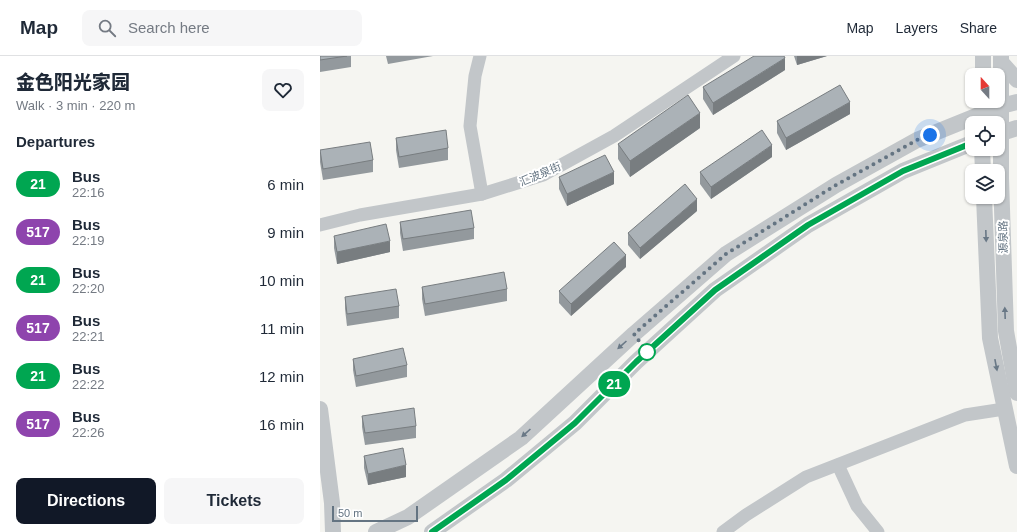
<!DOCTYPE html>
<meta charset="utf-8">
<style>
body{margin:0;font-family:Arial,"Noto Sans SC",sans-serif;background:#f6f6f7;color:#1f2937;height:100vh;display:flex;flex-direction:column;font-size:15px;white-space:nowrap}
*{box-sizing:border-box;margin:0}
p{font-size:13px;color:#747a83}
.icon{flex:none;width:22px;height:22px;fill:none;stroke:currentColor;stroke-width:2;stroke-linecap:round;stroke-linejoin:round}
.map{position:relative;flex:1;overflow:hidden}
.details{display:flex;flex-direction:column;background:#fff;width:320px}
.details>*{flex:none}
.badge{padding:0 8px;border-radius:13px;font-size:14px;line-height:26px}
.needle{width:26px;rotate:339deg}
.fabs{position:absolute;left:645px;top:12px;display:grid;gap:8px}
.fabs a{display:grid;place-items:center;width:40px;height:40px;border-radius:8px;background:#fff;box-shadow:0 1px 3px #0004;font-size:20px}
.scale{position:absolute;left:12px;bottom:10px;width:86px;box-sizing:border-box;padding-left:4px;border:2px solid #647482;border-top:0;font-size:11px;line-height:14px;white-space:nowrap;color:#647482;-webkit-text-stroke:3px #fff;paint-order:stroke}
.you{position:absolute;width:20px;height:20px;margin:-10px;border:3px solid #fff;border-radius:50%;background:#1a73e8;box-shadow:0 0 0 6px #1a73e833}
.map>.badge{position:absolute;translate:-50% -50%;box-shadow:0 0 0 2px #fff}
h2{padding:0 16px;font-size:15px;line-height:36px}
.round{display:grid;place-items:center;flex:none;width:42px;height:42px;border-radius:8px;background:#f6f6f7}
.head{display:flex;align-items:center;justify-content:space-between;height:68px;padding:0 16px}
h1{font-size:19px;font-weight:800;line-height:30px}
.primary-button{display:flex;gap:8px;margin-top:auto;padding:8px 16px}
.primary-button a{flex:1;height:46px;border-radius:8px;background:#111827;color:#fff;font-size:16px;font-weight:800;line-height:46px;text-align:center}
.primary-button a+a{background:#f6f6f7;color:#1f2937}
ul{padding:0;list-style:none}
li{display:flex;align-items:center;gap:12px;height:48px;padding:0 16px}
li div{flex:1}
li b{display:block;font-size:15px}
li em{font-style:normal}
li .badge{min-width:44px;font-weight:700;text-align:center}
header{display:flex;align-items:center;gap:24px;box-sizing:border-box;height:56px;padding:0 20px;background:#fff;border-bottom:1px solid #e0e1e3}
header strong{font-size:19px}
nav{display:flex;gap:22px;margin-inline-start:auto;font-size:14px}
.search{width:280px;height:36px;background:#f6f6f7;display:flex;align-items:center;gap:10px;box-sizing:border-box;padding:0 14px;border-radius:8px;color:#747a83;font-size:15px}
main{display:flex;flex:1;min-height:0}
.map>svg:first-child{display:block}
</style>
<header>
<strong>Map</strong>
<div class="search"><svg class="icon" aria-label="search" viewBox="0 0 24 24"><circle cx="10" cy="10" r="6"/><path d="M15 15l6 6"/></svg>Search here</div>
<nav><a>Map</a><a>Layers</a><a>Share</a></nav>
</header>
<main>
<section class="details">
<div class="head"><div><h1>金色阳光家园</h1><p>Walk · 3 min · 220 m</p></div><a class="round"><svg class="icon" aria-label="heart" viewBox="0 0 24 24"><path d="M12 20l-8-8c-3-5 5-10 8-4 3-6 11-1 8 4z"/></svg></a></div>
<h2>Departures</h2>
<ul>
<li><span class="badge" style="background:#00a651;color:#fff">21</span><div><b>Bus</b><p>22:16</p></div><em>6 min</em></li>
<li><span class="badge" style="background:#8e44ad;color:#fff">517</span><div><b>Bus</b><p>22:19</p></div><em>9 min</em></li>
<li><span class="badge" style="background:#00a651;color:#fff">21</span><div><b>Bus</b><p>22:20</p></div><em>10 min</em></li>
<li><span class="badge" style="background:#8e44ad;color:#fff">517</span><div><b>Bus</b><p>22:21</p></div><em>11 min</em></li>
<li><span class="badge" style="background:#00a651;color:#fff">21</span><div><b>Bus</b><p>22:22</p></div><em>12 min</em></li>
<li><span class="badge" style="background:#8e44ad;color:#fff">517</span><div><b>Bus</b><p>22:26</p></div><em>16 min</em></li>
</ul>
<div class="primary-button"><a>Directions</a><a>Tickets</a></div>
</section>
<div class="map">
<svg width="697" height="476" viewBox="0 0 697 476">
<rect width="100%" height="100%" fill="#f5f5f1"/>
<g fill="none" stroke-linecap="round" stroke-linejoin="round">
<!-- minor -->
<g stroke="#c2c6c9" stroke-width="13">
<polyline points="160,0 155,20 150,70 162,138"/>
<polyline points="0,169 40,159 162,138 223,119 294,80 414,0"/>
<polyline points="518,409 537,450 558,476"/>
<polyline points="403,476 426,459 486,421 645,359 684,353"/>
</g>
<!-- tertiary -->
<g stroke="#c2c6c9" stroke-width="16">
<polyline points="681,0 681,122 686,275 697,337"/>
<polyline points="681,6 697,24"/>
<polyline points="663,19 663,0"/>
<polyline points="678,78 697,72"/>
<polyline points="662,93 663,115"/>
<polyline points="664,141 670,282 697,410"/>
<polyline points="0,353 12,447 13,476"/>
<polyline points="56,476 88,461 201,382 314,278 406,198 516,129 597,84 681,50 697,46"/>
<polyline points="112,476 186,424 255,367 316,306 395,234 488,169 583,115 652,87"/>
</g>
</g>
<!-- wall -->
<g fill="#93999d">
<polygon points="0,0 31,0 31,11 0,16"/>
<polygon points="66,0 113,0 68,8"/>
<polygon points="474,0 507,0 477,9"/>
<polygon points="465,14 393,59 383,43 383,31"/>
<polygon points="530,58 466,94 457,77 457,65"/>
<polygon points="380,72 310,121 298,103 298,88"/>
<polygon points="76,82 128,92 128,104 79,112 76,94"/>
<polygon points="0,94 53,104 53,116 3,124 0,106"/>
<polygon points="452,101 391,143 380,128 380,116"/>
<polygon points="239,121 294,128 247,150 239,133"/>
<polygon points="377,155 320,203 308,189 308,177"/>
<polygon points="80,166 154,172 154,183 83,195 80,177"/>
<polygon points="14,180 70,196 17,208 14,192"/>
<polygon points="306,211 251,260 239,247 239,235"/>
<polygon points="102,231 187,233 187,245 105,260 102,243"/>
<polygon points="25,241 79,250 79,262 27,270 25,253"/>
<polygon points="33,303 87,309 87,321 36,331 33,314"/>
<polygon points="42,360 96,370 96,382 45,389 42,371"/>
<polygon points="44,400 86,421 48,429 44,412"/>
</g>
<!-- shaded-wall -->
<g fill="#787d80">
<polygon points="477,0 507,0 477,9"/>
<polygon points="465,2 465,14 393,59 393,47"/>
<polygon points="530,46 530,58 466,94 466,82"/>
<polygon points="380,57 380,72 310,121 310,105"/>
<polygon points="452,89 452,101 391,143 391,131"/>
<polygon points="294,116 294,128 247,150 247,138"/>
<polygon points="377,143 377,155 320,203 320,192"/>
<polygon points="70,185 70,196 17,208 17,196"/>
<polygon points="306,199 306,211 251,260 251,248"/>
<polygon points="86,409 86,421 48,429 48,418"/>
</g>
<!-- building -->
<g fill="#abb2b7" stroke="#787d80">
<polygon points="0,0 27,0 0,4"/>
<polygon points="434,0 464,0 465,2 393,47 383,31"/>
<polygon points="520,29 530,46 466,82 457,65"/>
<polygon points="368,39 380,57 310,105 298,88"/>
<polygon points="126,74 128,92 79,101 76,82"/>
<polygon points="442,74 452,89 391,131 380,116"/>
<polygon points="50,86 53,104 3,113 0,94"/>
<polygon points="285,99 294,116 247,138 239,121"/>
<polygon points="365,128 377,143 320,192 308,177"/>
<polygon points="151,154 154,172 83,183 80,166"/>
<polygon points="66,168 70,185 17,196 14,180"/>
<polygon points="294,186 306,199 251,248 239,235"/>
<polygon points="184,216 187,233 105,248 102,231"/>
<polygon points="76,233 79,250 27,258 25,241"/>
<polygon points="83,292 87,309 36,320 33,303"/>
<polygon points="94,352 96,370 45,377 42,360"/>
<polygon points="83,392 86,409 48,418 44,400"/>
</g>
<!-- one-way arrows -->
<defs><path id="oneway-solid" d="M-6-.8H1V-3.2L6.5 0L1 3.2V.8H-6Z"/></defs>
<g fill="#697886">
<use href="#oneway-solid" transform="translate(666 180) rotate(88)"/>
<use href="#oneway-solid" transform="translate(685 257) rotate(-92)"/>
<use href="#oneway-solid" transform="translate(302 289) rotate(138)"/>
<use href="#oneway-solid" transform="translate(676 309) rotate(79)"/>
<use href="#oneway-solid" transform="translate(206 377) rotate(138)"/>
</g>
<g fill="none" stroke-linecap="round" stroke-linejoin="round">
<!-- line casing -->
<g stroke="#fff" stroke-width="9">
<polyline id="line" points="112,476 186,424 255,367 316,306 395,234 488,169 583,115 652,87"/>
</g>
<!-- line -->
<use href="#line" stroke="#00a651" stroke-width="6"/>
<!-- walk -->
<polyline stroke="#647482" stroke-width="4" stroke-dasharray="0 7.2" points="327,296 314,278 406,198 516,129 597,84 610,79"/>
</g>
<!-- markers -->
<circle fill="#fff" stroke="#00a651" stroke-width="2" cx="327" cy="296" r="8"/>
<g text-anchor="middle" dominant-baseline="central" stroke-width="4" stroke-linejoin="round" paint-order="stroke">
<!-- street labels -->
<g font-size="11" fill="#647482" stroke="#fff">
<text transform="translate(220 118) rotate(-23)">汇波泉街</text>
<text transform="translate(683 181) rotate(-91)">源泉路</text>
</g>
</g>
</svg>
<div class="fabs">
<a><svg class="needle" viewBox="-14 -14 28 28"><path d="M0-13l5 13h-10z" fill="#e53935"/><path d="M0 13l5-13h-10z" fill="#747a83"/></svg></a>
<a><svg class="icon" aria-label="locate" viewBox="0 0 24 24"><circle cx="12" cy="12" r="6"/><path d="M12 2v4M12 18v4M2 12h4M18 12h4"/></svg></a>
<a><svg class="icon" aria-label="layers" viewBox="0 0 24 24"><path d="M12 4l9 5-9 5-9-5zM3 14l9 5 9-5"/></svg></a>
</div>
<div class="scale">50 m</div>
<div class="you" style="left:610px;top:79px"></div>
<b class="badge" style="left:294px;top:328px;background:#00a651;color:#fff">21</b>
</div>
</main>
